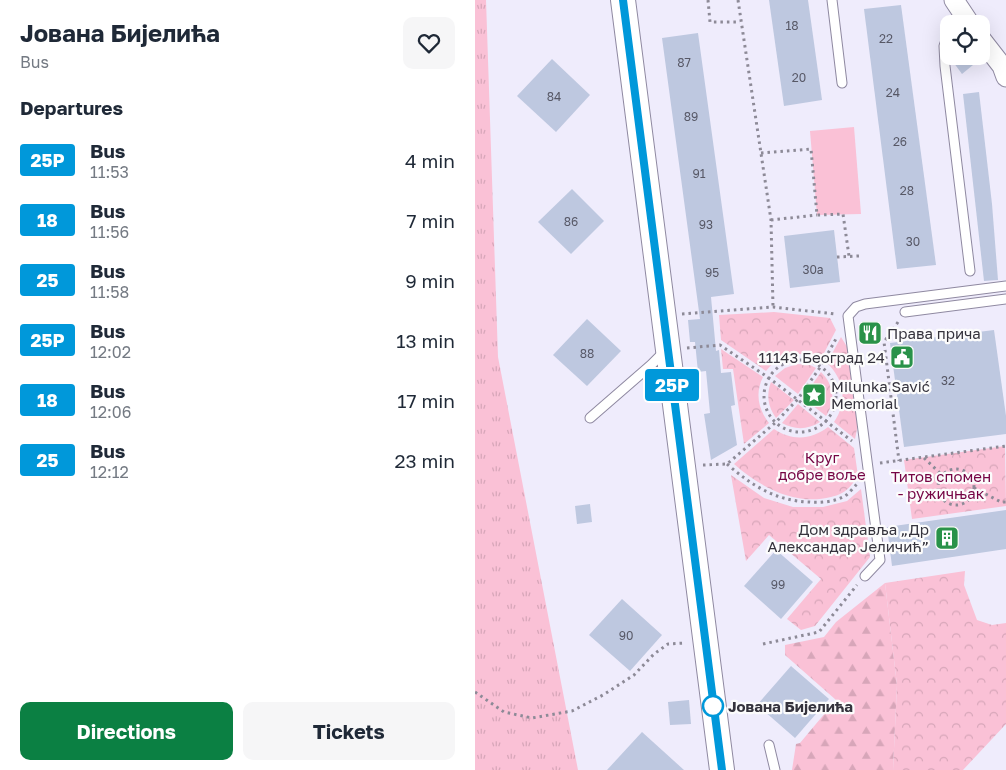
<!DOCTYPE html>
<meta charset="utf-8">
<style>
body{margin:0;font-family:"Golos Text",sans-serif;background:#f6f6f7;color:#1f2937;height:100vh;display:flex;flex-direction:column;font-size:19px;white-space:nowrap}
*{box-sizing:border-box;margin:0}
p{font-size:16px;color:#747a83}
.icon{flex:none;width:28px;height:28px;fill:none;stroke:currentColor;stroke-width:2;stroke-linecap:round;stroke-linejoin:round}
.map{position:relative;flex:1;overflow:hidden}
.sheet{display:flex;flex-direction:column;background:#fff;width:475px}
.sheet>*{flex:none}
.badge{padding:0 10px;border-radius:4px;font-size:18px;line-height:32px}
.tools{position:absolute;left:465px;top:15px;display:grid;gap:10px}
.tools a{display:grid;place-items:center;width:50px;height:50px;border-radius:10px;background:#fff;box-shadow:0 5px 20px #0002;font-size:25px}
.map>.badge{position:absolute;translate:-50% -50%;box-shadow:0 0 0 2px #fff}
h2{padding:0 20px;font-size:19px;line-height:45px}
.round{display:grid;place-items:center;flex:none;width:52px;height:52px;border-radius:10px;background:#f6f6f7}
.overview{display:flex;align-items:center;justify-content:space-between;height:85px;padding:0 20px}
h1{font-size:24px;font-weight:700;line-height:38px}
.cta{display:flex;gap:10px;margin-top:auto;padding:10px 20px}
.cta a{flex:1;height:58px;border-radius:10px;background:#0b8043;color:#fff;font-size:20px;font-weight:700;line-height:58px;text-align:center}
.cta a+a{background:#f6f6f7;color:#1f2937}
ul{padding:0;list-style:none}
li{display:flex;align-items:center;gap:15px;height:60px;padding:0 20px}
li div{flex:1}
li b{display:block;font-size:19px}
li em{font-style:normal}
li .badge{min-width:55px;font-weight:700;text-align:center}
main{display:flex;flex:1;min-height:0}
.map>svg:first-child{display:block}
</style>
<main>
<section class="sheet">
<div class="overview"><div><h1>Јована Бијелића</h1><p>Bus</p></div><a class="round"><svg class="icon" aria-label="heart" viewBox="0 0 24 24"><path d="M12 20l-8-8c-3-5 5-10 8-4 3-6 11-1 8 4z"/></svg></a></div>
<h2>Departures</h2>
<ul>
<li><span class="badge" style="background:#0098da;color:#fff">25P</span><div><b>Bus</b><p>11:53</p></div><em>4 min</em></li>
<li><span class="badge" style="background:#0098da;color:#fff">18</span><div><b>Bus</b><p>11:56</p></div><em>7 min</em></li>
<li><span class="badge" style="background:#0098da;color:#fff">25</span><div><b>Bus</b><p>11:58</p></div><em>9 min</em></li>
<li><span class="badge" style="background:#0098da;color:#fff">25P</span><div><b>Bus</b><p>12:02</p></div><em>13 min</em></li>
<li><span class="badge" style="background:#0098da;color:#fff">18</span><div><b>Bus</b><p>12:06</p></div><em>17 min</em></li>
<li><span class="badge" style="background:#0098da;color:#fff">25</span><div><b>Bus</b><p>12:12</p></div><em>23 min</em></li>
</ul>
<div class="cta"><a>Directions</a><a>Tickets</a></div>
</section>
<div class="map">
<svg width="531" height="770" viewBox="0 0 531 770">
<defs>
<pattern id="grass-tufts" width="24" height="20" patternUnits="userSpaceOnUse" patternTransform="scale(1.25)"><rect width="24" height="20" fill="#fac1d6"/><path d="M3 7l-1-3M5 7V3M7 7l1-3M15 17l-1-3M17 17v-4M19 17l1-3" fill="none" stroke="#d7a6b9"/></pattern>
<pattern id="forest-firs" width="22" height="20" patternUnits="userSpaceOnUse" patternTransform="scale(1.25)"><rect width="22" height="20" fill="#fac1d6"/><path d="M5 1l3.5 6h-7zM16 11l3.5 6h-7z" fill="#d7a6b9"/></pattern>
<pattern id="park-crowns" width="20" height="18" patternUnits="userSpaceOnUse" patternTransform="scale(1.25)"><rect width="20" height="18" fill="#fac1d6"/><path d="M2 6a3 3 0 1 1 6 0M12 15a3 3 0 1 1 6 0" fill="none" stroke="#d7a6b9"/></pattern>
</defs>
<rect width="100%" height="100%" fill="#efecfc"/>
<!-- grass -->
<polygon fill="url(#grass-tufts)" points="0,0 11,0 23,357 103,770 0,770"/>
<!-- forest -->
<polygon fill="url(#forest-firs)" points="410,583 422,685 418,770 317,770 321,744 325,743 361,700 310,655 310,645 349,637 361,622"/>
<!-- park -->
<g fill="url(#park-crowns)">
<path d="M299,312l56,6 6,12 -15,29c-20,-9 -41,-6 -55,12l-45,-31 -2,-25z"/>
<path d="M366,337l8,13 9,74 -3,15 -21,-17c14,-20 10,-43 -7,-59z"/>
<path d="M246,349l42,28c-8,16 -5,32 6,46l-25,21 -11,-75h-10z"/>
<polygon points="322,364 335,365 341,368 323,394 300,376 310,368"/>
<path d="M346,372c13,13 15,29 5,44l-23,-18z"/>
<path d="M296,382l23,18 -18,18c-8,-11 -10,-23 -5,-36z"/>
<path d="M323,404l22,18c-12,8 -26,8 -38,1z"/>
<path d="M353,427l26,21 4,28c-4,6 -10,14 -16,17 -3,2 -8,3 -11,4 -36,9 -71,-10 -97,-33l40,-35c18,12 37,11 54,-2z"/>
<polygon points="530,446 531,506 437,519 429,460"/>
<polygon points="256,475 289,498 318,507 348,507 372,501 386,489 395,557 340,626 326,630 312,619 346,579 294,535 271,561"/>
<polygon points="490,571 489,585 502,620 517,625 531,623 531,724 488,770 418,770 422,685 410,583"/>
</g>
<!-- pitch -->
<polygon fill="#fac1d6" points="379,127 386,214 342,215 335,131"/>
<!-- building -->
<g fill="#bec8e0">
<polygon points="294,0 333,0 347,100 309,106"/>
<polygon points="426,5 461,265 422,269 389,9"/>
<polygon points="223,33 259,294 236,297 241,351 244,350 246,373 256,372 260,405 256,406 262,445 236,460 229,414 235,413 231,371 223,372 220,342 215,342 213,320 225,319 187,38"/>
<polygon points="476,56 490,56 498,65 487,74 476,59"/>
<polygon points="77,59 115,95 81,132 42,96"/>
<polygon points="504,92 517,204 523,280 509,281 488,94"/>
<polygon points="97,189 129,221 96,254 63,222"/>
<polygon points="359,230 365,282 315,288 309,236"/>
<polygon points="112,319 146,351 112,386 78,355"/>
<polygon points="519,330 531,416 531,434 429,447 415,343"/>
<polygon points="115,504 117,522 102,524 100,506"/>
<polygon points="531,510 531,549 417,566 412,527"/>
<polygon points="301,550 338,582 306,619 269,586"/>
<polygon points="147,599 187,635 155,671 114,635"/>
<polygon points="316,666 354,699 320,738 282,705"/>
<polygon points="214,700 216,724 195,725 193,702"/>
<polygon points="167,732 209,770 132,770"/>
</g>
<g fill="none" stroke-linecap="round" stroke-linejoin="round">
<!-- service casing -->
<g stroke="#8f89a1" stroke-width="11">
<g id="service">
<polyline points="357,0 367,83"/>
<polyline points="474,32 469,46 470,66 495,271"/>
<polyline points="430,312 531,299"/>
<polyline points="115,418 176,365 190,351"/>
<polyline points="390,576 405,560 373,316 381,307 390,304 531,286"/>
<polyline points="294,745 300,770"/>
</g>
</g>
<!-- minor casing -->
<g stroke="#8f89a1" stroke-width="21">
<g id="minor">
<polyline points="479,0 495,24"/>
<polyline points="506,39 527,66 531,77"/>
</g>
</g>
<!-- tertiary casing -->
<g stroke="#8f89a1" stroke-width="26">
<polyline id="tertiary" points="148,0 247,770"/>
</g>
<!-- path -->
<g stroke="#8d8a97" stroke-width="3" stroke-dasharray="2.5 4" stroke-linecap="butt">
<polyline points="233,0 235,22 265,22"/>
<polyline points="263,0 296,220 298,307"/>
<polyline points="286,153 336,149 342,215 368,214 374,256"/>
<polyline points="296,220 342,215"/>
<polyline points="362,257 384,256"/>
<polyline points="207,314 298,307 360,314"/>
<polyline points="423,322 409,342 424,461"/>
<polyline points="212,348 245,345 294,378 377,441"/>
<circle cx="325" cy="396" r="36"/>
<polyline points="449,458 467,475"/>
<polyline points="405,463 531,446"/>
<path d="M252,464c24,21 49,37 82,38 11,1 24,0 34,-5 5,-2 10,-9 14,-13"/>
<polyline points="228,465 252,464 300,423 323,399 346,366 362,337"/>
<circle cx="481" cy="487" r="18"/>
<polyline points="499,488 526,502 531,502"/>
<polyline points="288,644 344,632 382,585"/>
<polyline points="0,692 29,712 57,718 97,711 128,695 159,675 179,654 193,644 210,643"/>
</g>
<!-- service -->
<use href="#service" stroke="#fff" stroke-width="9"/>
<!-- minor -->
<use href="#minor" stroke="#fff" stroke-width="19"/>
<!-- tertiary -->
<use href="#tertiary" stroke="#fff" stroke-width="24"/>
</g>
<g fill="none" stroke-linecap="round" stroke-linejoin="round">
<!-- line casing -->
<g stroke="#fff" stroke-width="11">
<polyline id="line" points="148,0 247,770"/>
</g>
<!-- line -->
<use href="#line" stroke="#0098da" stroke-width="8"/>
</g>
<!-- icons -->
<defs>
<g id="restaurant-square" transform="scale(1.25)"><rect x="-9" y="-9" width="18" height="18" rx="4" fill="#299249" stroke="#fcfcfc"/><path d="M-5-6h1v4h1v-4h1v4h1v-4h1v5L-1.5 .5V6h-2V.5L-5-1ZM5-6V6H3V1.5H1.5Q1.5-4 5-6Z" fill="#fff"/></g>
<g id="civic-square" transform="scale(1.25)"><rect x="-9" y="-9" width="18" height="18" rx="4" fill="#299249" stroke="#fcfcfc"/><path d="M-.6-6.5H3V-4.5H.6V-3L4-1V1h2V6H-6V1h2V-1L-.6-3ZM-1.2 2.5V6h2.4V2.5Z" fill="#fff"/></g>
<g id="sight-square" transform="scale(1.25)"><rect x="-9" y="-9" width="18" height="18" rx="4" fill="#299249" stroke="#fcfcfc"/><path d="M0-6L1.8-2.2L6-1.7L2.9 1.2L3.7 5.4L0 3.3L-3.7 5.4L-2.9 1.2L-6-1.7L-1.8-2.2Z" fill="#fff"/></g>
<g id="building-square" transform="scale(1.25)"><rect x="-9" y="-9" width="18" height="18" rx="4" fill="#299249" stroke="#fcfcfc"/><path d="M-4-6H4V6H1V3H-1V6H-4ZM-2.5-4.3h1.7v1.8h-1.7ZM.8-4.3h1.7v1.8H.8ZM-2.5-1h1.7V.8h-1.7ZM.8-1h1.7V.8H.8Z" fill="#fff"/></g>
</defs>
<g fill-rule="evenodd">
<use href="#restaurant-square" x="395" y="333"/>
<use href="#civic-square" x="427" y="357"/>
<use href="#sight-square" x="339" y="395"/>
<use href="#building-square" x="472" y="538"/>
</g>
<!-- markers -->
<circle fill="#fff" stroke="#0098da" stroke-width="2.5" cx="238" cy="706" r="10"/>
<g text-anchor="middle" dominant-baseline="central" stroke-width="4.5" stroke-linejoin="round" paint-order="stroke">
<!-- number labels -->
<g font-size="12" fill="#575866">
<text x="317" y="25">18</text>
<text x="411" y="38">22</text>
<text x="209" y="62">87</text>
<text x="324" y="77">20</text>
<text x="418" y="92">24</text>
<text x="79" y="96">84</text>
<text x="216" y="116">89</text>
<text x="425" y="141">26</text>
<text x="224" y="173">91</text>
<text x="432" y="190">28</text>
<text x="96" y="221">86</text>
<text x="231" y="224">93</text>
<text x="438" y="241">30</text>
<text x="338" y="269">30a</text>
<text x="237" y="272">95</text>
<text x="112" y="353">88</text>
<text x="473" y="380">32</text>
<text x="303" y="584">99</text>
<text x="151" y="635">90</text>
</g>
<!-- poi labels -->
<g font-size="15" fill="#35333d" stroke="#fcfcfc" text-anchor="start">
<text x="412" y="333">Права прича</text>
<text x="410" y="357" text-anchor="end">11143 Београд 24</text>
<text x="356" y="386">Milunka Savić<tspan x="356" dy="17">Memorial</tspan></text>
<text x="454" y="529" text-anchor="end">Дом здравља „Др<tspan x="454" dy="17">Александар Јеличић”</tspan></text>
</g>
<!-- park labels -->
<g font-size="15" fill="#750444" stroke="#fcfcfc">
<text x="347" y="457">Круг<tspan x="347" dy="17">добре воље</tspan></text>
<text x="466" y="476">Титов спомен<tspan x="466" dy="17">- ружичњак</tspan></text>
</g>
<!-- stop labels -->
<g font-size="15" font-weight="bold" fill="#35333d" stroke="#fcfcfc" text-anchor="start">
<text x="253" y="706">Јована Бијелића</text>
</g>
</g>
</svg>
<div class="tools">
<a><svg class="icon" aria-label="locate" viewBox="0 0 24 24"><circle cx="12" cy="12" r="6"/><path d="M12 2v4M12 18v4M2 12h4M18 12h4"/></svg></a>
</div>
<b class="badge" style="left:197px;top:385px;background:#0098da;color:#fff">25P</b>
</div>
</main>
